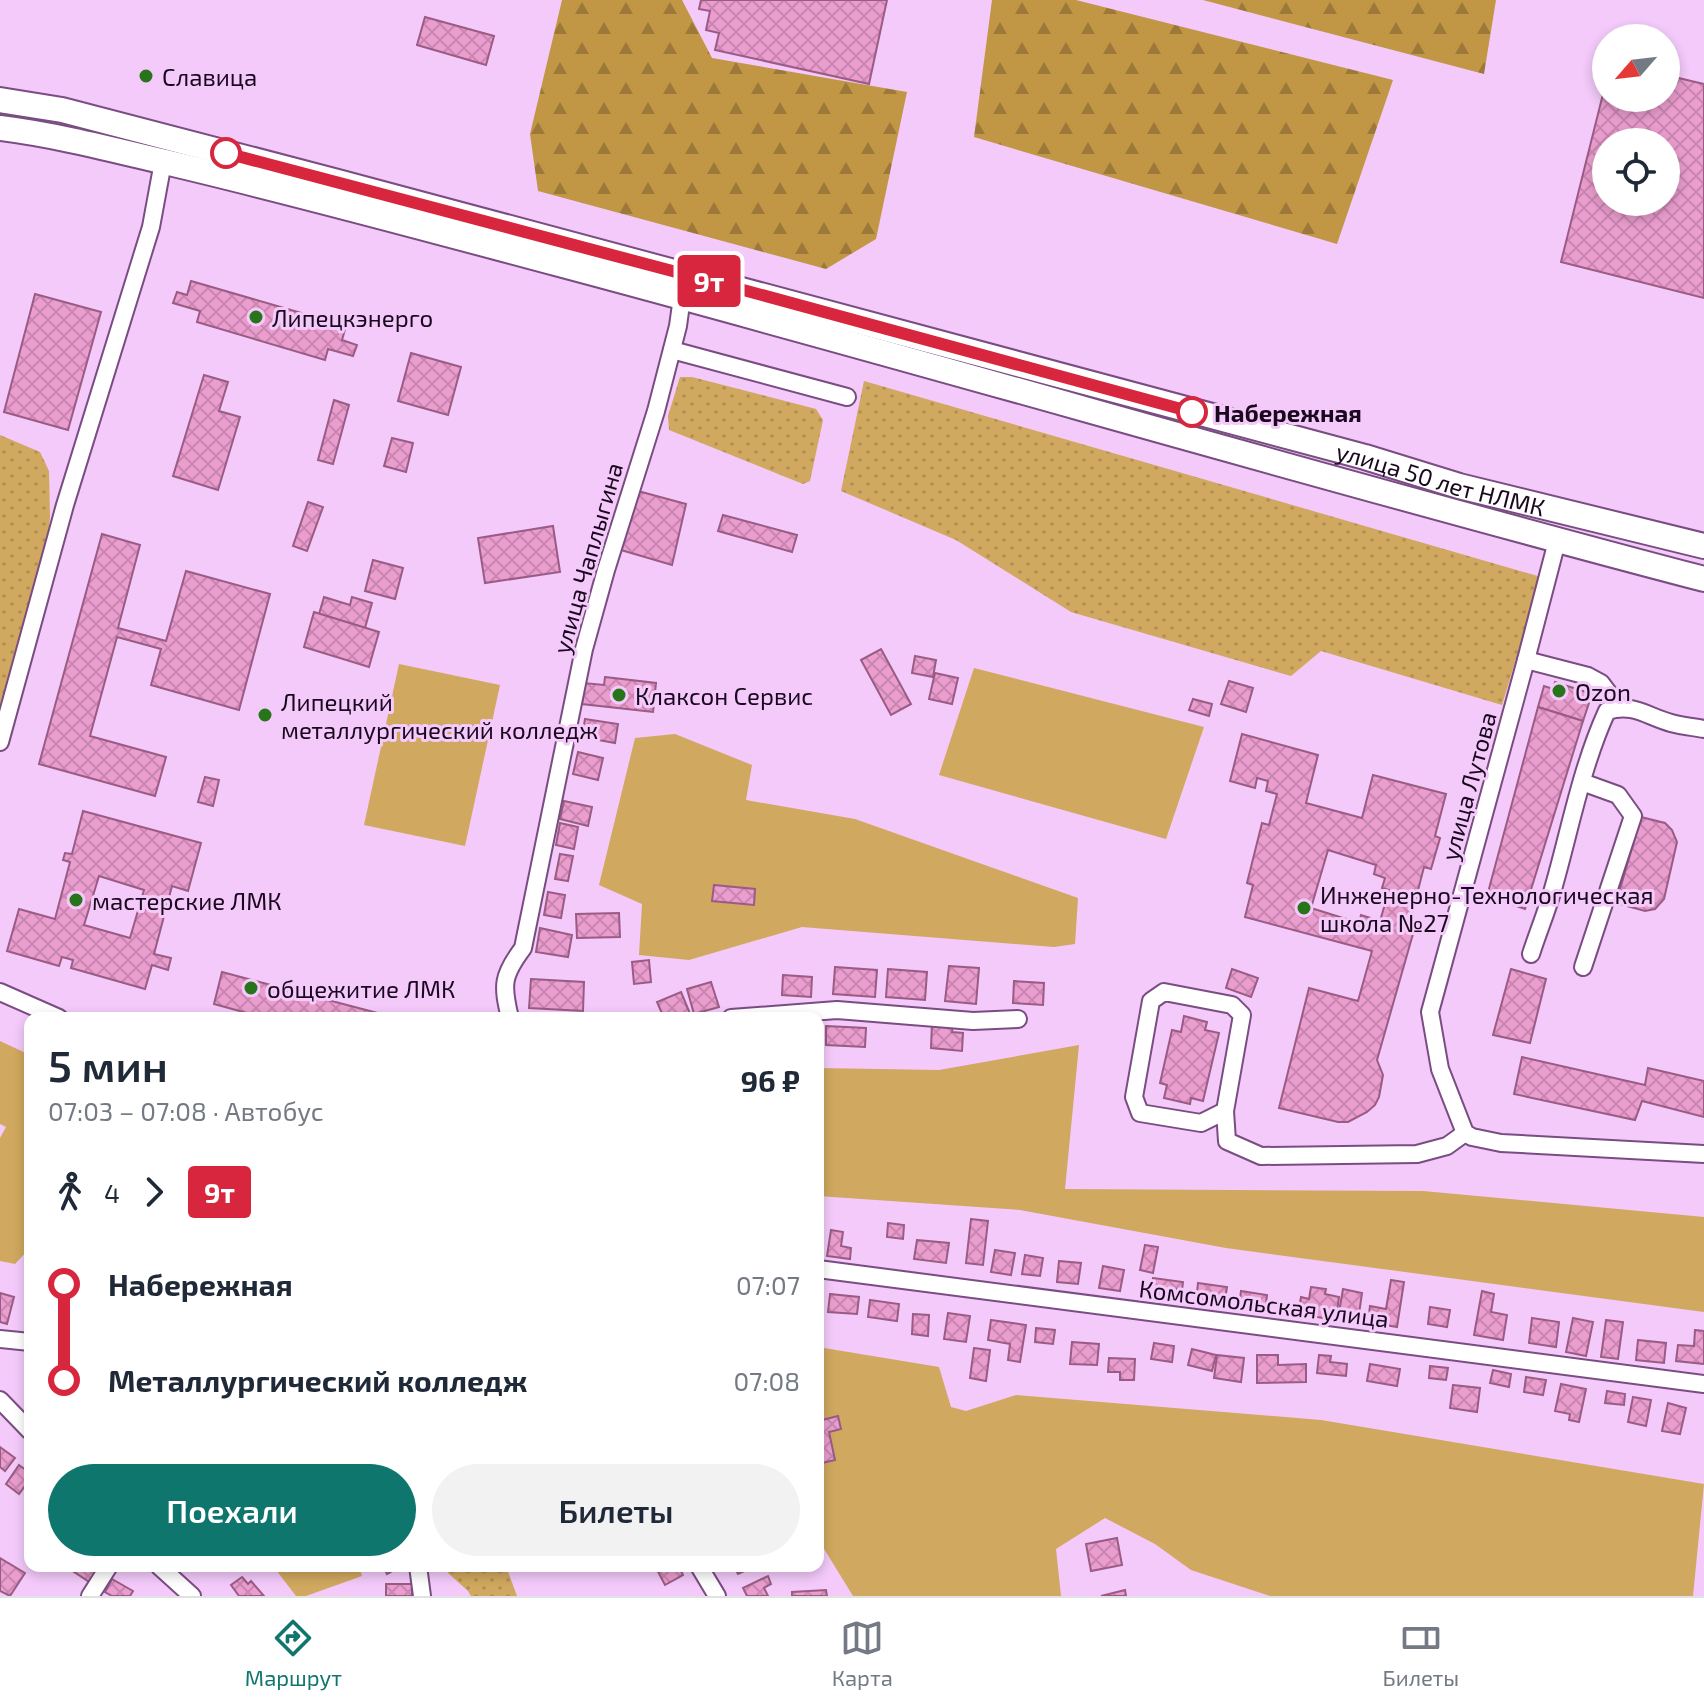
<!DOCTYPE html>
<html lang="ru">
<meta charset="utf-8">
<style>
body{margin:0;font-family:"Exo 2",sans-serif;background:#f2f2f3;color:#1f2937;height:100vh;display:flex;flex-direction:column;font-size:30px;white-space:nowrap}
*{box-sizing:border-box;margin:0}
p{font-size:26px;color:#747a83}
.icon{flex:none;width:44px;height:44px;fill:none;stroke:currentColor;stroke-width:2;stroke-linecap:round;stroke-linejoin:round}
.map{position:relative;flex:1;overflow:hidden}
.side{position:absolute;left:24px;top:1012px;width:800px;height:560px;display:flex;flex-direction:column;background:#fff;border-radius:16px;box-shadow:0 4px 12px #0003}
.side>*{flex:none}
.badge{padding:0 16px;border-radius:6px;font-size:28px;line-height:52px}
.needle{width:52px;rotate:242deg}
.tools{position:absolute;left:1592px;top:24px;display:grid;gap:16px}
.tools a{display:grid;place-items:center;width:88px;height:88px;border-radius:50%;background:#fff;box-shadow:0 4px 12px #0003;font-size:40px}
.map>.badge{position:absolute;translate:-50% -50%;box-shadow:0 0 0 4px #fff}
.legs{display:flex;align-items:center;gap:12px;height:88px;padding:0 24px;font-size:26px}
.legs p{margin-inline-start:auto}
.headline{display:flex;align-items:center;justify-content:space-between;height:136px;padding:0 24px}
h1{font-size:44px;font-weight:600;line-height:60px}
.cta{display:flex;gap:16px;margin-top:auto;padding:16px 24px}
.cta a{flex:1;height:92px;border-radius:48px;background:#0f766e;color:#fff;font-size:32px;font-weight:600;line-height:92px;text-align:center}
.cta a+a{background:#f2f2f3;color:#1f2937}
ul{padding:0 24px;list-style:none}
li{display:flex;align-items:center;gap:28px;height:96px;font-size:30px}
li i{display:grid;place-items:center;width:12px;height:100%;margin:0 10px;background:currentColor}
li i::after{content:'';width:20px;height:20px;margin:-10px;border:6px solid;border-radius:50%;background:#fff}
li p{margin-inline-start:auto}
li:first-child i{background:linear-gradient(#0000 50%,currentColor 0)}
li:last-child i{background:linear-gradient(currentColor 50%,#0000 0)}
.tabs{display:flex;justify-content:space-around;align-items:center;height:112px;border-top:2px solid #e0e1e3;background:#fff;font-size:22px;color:#747a83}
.tabs a{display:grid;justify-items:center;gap:4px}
.tabs .on{color:#0f766e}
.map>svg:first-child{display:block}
</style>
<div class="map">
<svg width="1704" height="1596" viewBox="0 0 1704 1596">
<defs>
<pattern id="grass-dots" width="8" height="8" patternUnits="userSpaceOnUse" patternTransform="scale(2)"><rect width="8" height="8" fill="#d0a85f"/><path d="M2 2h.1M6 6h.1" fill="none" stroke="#b28f52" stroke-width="1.8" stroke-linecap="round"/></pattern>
<pattern id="forest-firs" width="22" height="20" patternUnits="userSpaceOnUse" patternTransform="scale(2)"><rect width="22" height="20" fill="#c19645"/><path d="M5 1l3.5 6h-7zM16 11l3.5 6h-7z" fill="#9c7839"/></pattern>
<pattern id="building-cross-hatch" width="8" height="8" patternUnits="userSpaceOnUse" patternTransform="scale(2)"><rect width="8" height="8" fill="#ea9dce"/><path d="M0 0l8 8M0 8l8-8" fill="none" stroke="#c886b0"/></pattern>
</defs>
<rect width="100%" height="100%" fill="#f3cafa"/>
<!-- grass -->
<g fill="url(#grass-dots)">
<polygon points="680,377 692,377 816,409 823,420 810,481 803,484 669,430 668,416"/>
<polygon points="864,381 1541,577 1502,705 1321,651 1291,676 1071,612 956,540 841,491"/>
<polygon points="0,435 40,452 49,471 50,517 47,545 7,697 0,705"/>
<polygon points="450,1566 506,1566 517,1596 471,1596 468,1591 448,1573"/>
</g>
<!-- forest -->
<g fill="url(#forest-firs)">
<polygon points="562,0 682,0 712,58 907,92 876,239 826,269 538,191 530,134"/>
<polygon points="992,0 1076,0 1393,80 1337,244 974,137"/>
<polygon points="1203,0 1496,0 1484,74"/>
</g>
<!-- green -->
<g fill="#d0a85f">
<polygon points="399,664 500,685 465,846 364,825"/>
<polygon points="974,668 1204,727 1166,839 939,775"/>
<polygon points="675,734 752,765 746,800 855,819 1078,898 1075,944 1054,947 802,927 689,960 639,955 642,904 599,885 635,738"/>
<polygon points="0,1041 30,1055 30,1248 15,1264 0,1261 0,1138 6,1127 0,1124"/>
<polygon points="1079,1045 1065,1189 1423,1191 1704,1217 1704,1312 1226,1248 1020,1210 818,1196 818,1068 939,1070"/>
<polygon points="818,1347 939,1367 951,1407 966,1411 1016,1395 1321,1420 1704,1484 1693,1596 1270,1596 1191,1570 1155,1544 1105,1518 1056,1549 1061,1596 853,1596 818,1539"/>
<polygon points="273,1566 359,1566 362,1576 306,1596 296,1596"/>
</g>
<!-- building -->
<g fill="url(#building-cross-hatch)" stroke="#9a5b84" stroke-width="2" fill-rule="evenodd">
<polygon points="701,0 887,0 869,84 715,50 719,33 706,30 710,11 699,9"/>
<polygon points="425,17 494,36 486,65 417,45"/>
<path d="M1666,75l38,9v214l-143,-36 45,-180v16h60zM1606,142h60v60h-60z"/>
<polygon points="191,281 346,326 342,340 357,345 353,356 328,349 325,360 197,322 200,311 173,303 177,292 187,295"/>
<polygon points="35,294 101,312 68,430 4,412"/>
<polygon points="411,353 461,367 448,415 398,401"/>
<polygon points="204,375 228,382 219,411 240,417 218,490 173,476"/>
<polygon points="334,400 349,405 333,464 318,460"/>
<polygon points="392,438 413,443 406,472 384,466"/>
<polygon points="638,491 686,504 672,565 621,550"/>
<polygon points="308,502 323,507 307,551 293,546"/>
<polygon points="723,515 797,535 792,552 718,531"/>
<polygon points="553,526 560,572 485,583 478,538"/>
<polygon points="102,534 140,545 118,628 166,641 186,571 270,594 239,710 151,685 161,649 117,637 90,736 166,757 155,796 39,764"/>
<polygon points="373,560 403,568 395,599 365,591"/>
<polygon points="324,597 350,605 352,597 372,603 365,628 319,614"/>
<polygon points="314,612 379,632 369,667 304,647"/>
<polygon points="881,649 911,704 891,715 861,660"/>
<polygon points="915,656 936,660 933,677 912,673"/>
<polygon points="935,673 958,678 952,704 929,699"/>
<polygon points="605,677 656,683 653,712 582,704 584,683 604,685"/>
<polygon points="1229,681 1253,688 1246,712 1221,704"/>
<polygon points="1555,682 1592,694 1583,721 1538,707 1544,686 1553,689"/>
<polygon points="1193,699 1212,704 1209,716 1189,710"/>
<polygon points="1538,707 1583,721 1525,909 1487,896"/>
<polygon points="585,719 618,724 615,743 582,737"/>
<path d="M1242,734l76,21 -12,48 56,15 11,-43 73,19 -11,42 5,2 -9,31 -7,-2 -15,58 6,2 -38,133 6,15 -4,22 -4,8 -8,7 -19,10h-10l-59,-14 30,-120 49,13 14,-50 -127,-34 8,-32 -6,-2 15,-60 7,2 8,-31 -11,-3 2,-10 -11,-3 -2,10 -25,-7zM1328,850l48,15 -2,9 11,4 -3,10 7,2 -9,31 -19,-6 -2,8 -48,-15z"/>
<polygon points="578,752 603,758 598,780 573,774"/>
<polygon points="205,777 219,780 213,806 198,802"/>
<polygon points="564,801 592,807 588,826 560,819"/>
<path d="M83,811l118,32 -13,48 -16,-5 -18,68 17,4 -3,12 -16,-5 -7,24 -74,-21 2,-8 -11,-3 -3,9 -52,-15 12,-42 36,10 15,-57 -7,-2 2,-7 7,1zM99,876l45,14 -14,48 -46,-13z"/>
<polygon points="1641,817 1665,823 1672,830 1677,842 1664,899 1655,909 1645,911 1616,903"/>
<polygon points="560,823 578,827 574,849 556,845"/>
<polygon points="560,854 573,856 568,881 555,879"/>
<polygon points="714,885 755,889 754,905 712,901"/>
<polygon points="548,892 565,895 561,918 544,915"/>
<polygon points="619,913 620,937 577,938 576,914"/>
<polygon points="540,928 572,935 568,957 536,952"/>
<polygon points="649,960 651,982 634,984 632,962"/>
<polygon points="949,966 979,968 976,1004 945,1001"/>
<polygon points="835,967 877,970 875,997 833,994"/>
<polygon points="888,969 927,972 925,1000 886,997"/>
<polygon points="1232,969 1258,978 1251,997 1226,988"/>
<polygon points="1511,969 1546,979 1530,1043 1493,1035"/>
<polygon points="222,972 385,1015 384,1018 265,1018 214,1004"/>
<polygon points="783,975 812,977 811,997 782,995"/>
<polygon points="531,979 584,982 583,1011 529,1008"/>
<polygon points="1014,981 1044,983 1043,1005 1013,1003"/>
<polygon points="711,982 719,1007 694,1014 687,989"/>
<polygon points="681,992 691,1016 687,1018 664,1018 657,1002"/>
<polygon points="1184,1016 1207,1022 1205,1030 1219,1033 1203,1101 1191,1098 1190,1104 1164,1098 1167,1085 1160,1083 1172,1030 1181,1032"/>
<polygon points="932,1023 953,1025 952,1032 963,1033 962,1051 931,1048"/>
<polygon points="826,1026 866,1028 865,1047 826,1045"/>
<polygon points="1522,1057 1645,1085 1648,1068 1704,1081 1704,1117 1642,1101 1635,1120 1514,1094"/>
<polygon points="971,1219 988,1221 983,1265 966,1263"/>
<polygon points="888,1223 904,1225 903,1239 887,1237"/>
<polygon points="831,1230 843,1232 841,1246 851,1248 850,1259 827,1256"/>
<polygon points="917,1240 949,1243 946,1263 914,1259"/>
<polygon points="1145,1245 1158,1247 1153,1273 1140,1270"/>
<polygon points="995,1250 1015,1253 1011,1275 991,1272"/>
<polygon points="1025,1255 1043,1258 1040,1276 1022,1274"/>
<polygon points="1059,1261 1081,1263 1078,1284 1057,1282"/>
<polygon points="1103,1266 1124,1270 1120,1291 1099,1288"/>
<polygon points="1153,1278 1183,1282 1182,1290 1177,1289 1175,1300 1150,1297"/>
<polygon points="1391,1280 1404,1282 1397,1327 1368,1322 1370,1306 1386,1309"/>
<polygon points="1198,1283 1227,1287 1224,1305 1196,1301"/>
<polygon points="1311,1287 1326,1289 1325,1294 1339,1297 1336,1320 1298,1314 1301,1297 1309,1299"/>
<polygon points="1343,1289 1362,1293 1358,1321 1338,1318"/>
<polygon points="1241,1291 1267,1295 1265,1312 1239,1308"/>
<polygon points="1482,1291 1494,1294 1491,1312 1507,1315 1503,1340 1474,1335"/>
<polygon points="0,1293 14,1297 7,1324 0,1322"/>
<polygon points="830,1294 859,1297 857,1314 828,1312"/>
<polygon points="870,1300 899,1304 897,1321 868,1317"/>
<polygon points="1430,1307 1450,1310 1447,1327 1428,1324"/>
<polygon points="948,1313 970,1316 966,1342 944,1339"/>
<polygon points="913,1314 929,1315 928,1336 912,1334"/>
<polygon points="1532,1318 1559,1322 1556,1347 1529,1343"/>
<polygon points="1573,1318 1593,1322 1586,1356 1566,1352"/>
<polygon points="991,1320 1026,1325 1020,1362 1008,1360 1010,1344 988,1340"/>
<polygon points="1606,1320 1623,1322 1618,1359 1601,1357"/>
<polygon points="1036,1328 1055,1330 1053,1344 1035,1342"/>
<polygon points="1695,1330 1704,1331 1704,1364 1676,1361 1678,1345 1694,1346"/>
<polygon points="1638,1340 1666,1343 1664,1363 1636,1360"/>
<polygon points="1072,1342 1099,1344 1097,1365 1070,1364"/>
<polygon points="1154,1343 1174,1346 1172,1362 1151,1359"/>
<polygon points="974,1348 990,1350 986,1381 970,1378"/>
<polygon points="1192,1349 1216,1355 1212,1371 1188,1365"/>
<polygon points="1217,1355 1244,1358 1241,1382 1214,1378"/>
<polygon points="1257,1355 1278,1355 1278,1365 1306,1364 1306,1382 1257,1383"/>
<polygon points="1319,1355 1331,1356 1330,1362 1347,1364 1346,1376 1317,1373"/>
<polygon points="1109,1358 1135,1359 1134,1380 1120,1380 1120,1372 1108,1372"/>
<polygon points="1370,1364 1400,1369 1397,1386 1367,1381"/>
<polygon points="1430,1366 1448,1368 1446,1380 1429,1378"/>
<polygon points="1493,1370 1511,1374 1509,1387 1490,1383"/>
<polygon points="1526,1377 1546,1380 1543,1395 1524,1392"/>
<polygon points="1561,1384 1586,1389 1579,1422 1569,1420 1570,1414 1555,1411"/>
<polygon points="1453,1385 1480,1388 1477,1412 1450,1408"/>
<polygon points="1607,1391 1625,1394 1624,1405 1605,1403"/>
<polygon points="1633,1397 1651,1400 1646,1426 1628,1422"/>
<polygon points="1668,1403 1686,1408 1680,1434 1662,1431"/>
<polygon points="838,1416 841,1429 829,1432 835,1460 818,1464 818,1421"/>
<polygon points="0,1447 15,1458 5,1471 0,1467"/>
<polygon points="19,1465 30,1473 30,1479 19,1494 6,1484"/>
<polygon points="1117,1538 1122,1565 1091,1571 1086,1544"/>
<polygon points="0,1558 25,1573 10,1596 0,1591"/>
<polygon points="65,1566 96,1566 100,1569 91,1583"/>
<polygon points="383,1566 401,1566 387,1574"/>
<polygon points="655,1566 679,1566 683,1575 665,1585"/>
<polygon points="734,1566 753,1566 753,1567 738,1574"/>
<polygon points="768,1576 771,1584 764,1588 768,1596 747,1596 743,1588"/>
<polygon points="242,1577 248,1584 251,1581 264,1596 239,1596 231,1585"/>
<polygon points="112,1579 133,1591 130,1596 112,1596 105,1592"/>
<rect x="386" y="1584" width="26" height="12"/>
<polygon points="826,1590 827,1596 792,1596 792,1592"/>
<polygon points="1125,1590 1126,1596 1101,1596"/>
</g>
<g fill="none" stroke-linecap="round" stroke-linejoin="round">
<!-- street casing -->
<g stroke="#7a4d82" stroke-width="20">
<g id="street">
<polyline points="672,350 847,397"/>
<polyline points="1557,541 1526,660 1430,1012 1440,1069 1465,1133 1472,1137 1501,1143 1704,1154"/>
<polyline points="1526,660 1588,676 1601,683 1619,707"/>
<polyline points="0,742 65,505 151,227 163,162"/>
<polyline points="1582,782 1618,795 1633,816 1583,967"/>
<path d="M1531,954c7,-22 16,-43 22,-65 17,-59 28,-121 54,-178 27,-8 39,5 64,12 11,3 22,4 33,6"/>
<polyline points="0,992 59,1018"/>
<path d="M510,1018c-8,-33 -8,-42 13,-70l61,-299 22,-79 50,-159 22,-85 4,-29"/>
<polyline points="731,1018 837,1010 973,1021 1018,1019"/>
<polyline points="1225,1111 1201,1123 1140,1113 1134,1097 1151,1001 1164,992 1232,1005 1242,1015 1225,1111 1227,1141 1261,1156 1417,1154 1447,1146 1465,1133"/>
<polyline points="818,1269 1704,1384"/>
<polyline points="0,1339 30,1342"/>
<polyline points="0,1400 30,1431"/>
<polyline points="159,1566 192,1596"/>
<polyline points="418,1566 422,1596"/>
<polyline points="699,1566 717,1596"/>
<polyline points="90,1596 109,1566"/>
</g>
</g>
<!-- secondary casing -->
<g stroke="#7a4d82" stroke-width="28">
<g id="secondary">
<path id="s1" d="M0,100l62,10 276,72 1027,275 94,29 245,60"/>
<path d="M0,128c56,7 110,21 165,34 132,31 263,67 394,102 383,102 762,215 1145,315"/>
</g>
</g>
<!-- street -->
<use href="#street" stroke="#fff" stroke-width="16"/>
<!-- secondary -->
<use href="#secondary" stroke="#fff" stroke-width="24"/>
</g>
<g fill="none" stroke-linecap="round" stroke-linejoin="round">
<!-- line-1 casing -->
<g stroke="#fff" stroke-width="18">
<polyline id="line-1" points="226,153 714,282 1192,412"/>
</g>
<!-- line-1 -->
<use href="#line-1" stroke="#d7263d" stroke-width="12"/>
</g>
<!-- markers -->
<g fill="#27741b" stroke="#f3cafa" stroke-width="3">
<circle cx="146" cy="76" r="8"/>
<circle cx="256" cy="317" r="8"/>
<circle cx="1559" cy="691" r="8"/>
<circle cx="619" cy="695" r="8"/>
<circle cx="265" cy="715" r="8"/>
<circle cx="76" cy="900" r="8"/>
<circle cx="1304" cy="908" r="8"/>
<circle cx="251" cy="988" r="8"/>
</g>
<g fill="#fff" stroke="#d7263d" stroke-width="4">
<circle cx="226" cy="153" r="14"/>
<circle cx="1192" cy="412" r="14"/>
</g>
<g text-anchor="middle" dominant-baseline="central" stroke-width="6" stroke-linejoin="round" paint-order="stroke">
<!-- poi labels -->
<g font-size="24" fill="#1a081e" stroke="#f3cafa" text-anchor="start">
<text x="162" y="76">Славица</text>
<text x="272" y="317">Липецкэнерго</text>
<text x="1575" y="691">Ozon</text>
<text x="635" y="695">Клаксон Сервис</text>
<text x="281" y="701">Липецкий<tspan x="281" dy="28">металлургический колледж</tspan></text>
<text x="1320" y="894">Инженерно-Технологическая<tspan x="1320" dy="28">школа №27</tspan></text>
<text x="92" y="900">мастерские ЛМК</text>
<text x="267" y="988">общежитие ЛМК</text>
</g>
<!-- stop labels -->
<g font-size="24" font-weight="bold" fill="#1a081e" stroke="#f3cafa" text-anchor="start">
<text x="1214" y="412">Набережная</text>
</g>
<!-- street labels -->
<g font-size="24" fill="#1a081e" stroke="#f3cafa">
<text stroke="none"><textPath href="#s1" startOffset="1490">улица 50 лет НЛМК</textPath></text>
<text transform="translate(587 558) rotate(-74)">улица Чаплыгина</text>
<text transform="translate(1468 786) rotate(-75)">улица Лутова</text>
<text transform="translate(1264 1303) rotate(7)">Комсомольская улица</text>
</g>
</g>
</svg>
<div class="tools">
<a><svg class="needle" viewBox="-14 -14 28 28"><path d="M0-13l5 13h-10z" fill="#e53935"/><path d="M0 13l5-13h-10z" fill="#747a83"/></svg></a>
<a><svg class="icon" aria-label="locate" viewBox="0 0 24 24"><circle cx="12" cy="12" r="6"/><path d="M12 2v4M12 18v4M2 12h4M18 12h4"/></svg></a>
</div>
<b class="badge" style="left:709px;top:281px;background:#d7263d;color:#fff">9т</b>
<section class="side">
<div class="headline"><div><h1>5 мин</h1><p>07:03 – 07:08 · Автобус</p></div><b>96 ₽</b></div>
<div class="legs"><svg class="icon" aria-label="walk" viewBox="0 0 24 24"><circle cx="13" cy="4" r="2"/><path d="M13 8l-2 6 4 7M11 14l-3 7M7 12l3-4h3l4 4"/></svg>4<svg class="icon" aria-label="forward" viewBox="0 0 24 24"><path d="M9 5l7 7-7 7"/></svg><b class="badge" style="background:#d7263d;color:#fff">9т</b></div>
<ul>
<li><i style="color:#d7263d"></i><b>Набережная</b><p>07:07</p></li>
<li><i style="color:#d7263d"></i><b>Металлургический колледж</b><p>07:08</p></li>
</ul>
<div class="cta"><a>Поехали</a><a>Билеты</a></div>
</section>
</div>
<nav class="tabs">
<a class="on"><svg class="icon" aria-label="directions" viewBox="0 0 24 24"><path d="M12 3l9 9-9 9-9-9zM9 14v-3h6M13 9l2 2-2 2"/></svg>Маршрут</a>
<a><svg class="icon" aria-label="map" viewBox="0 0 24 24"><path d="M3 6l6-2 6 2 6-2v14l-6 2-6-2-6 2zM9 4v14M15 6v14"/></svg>Карта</a>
<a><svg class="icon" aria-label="tickets" viewBox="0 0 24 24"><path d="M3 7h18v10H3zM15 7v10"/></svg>Билеты</a>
</nav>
